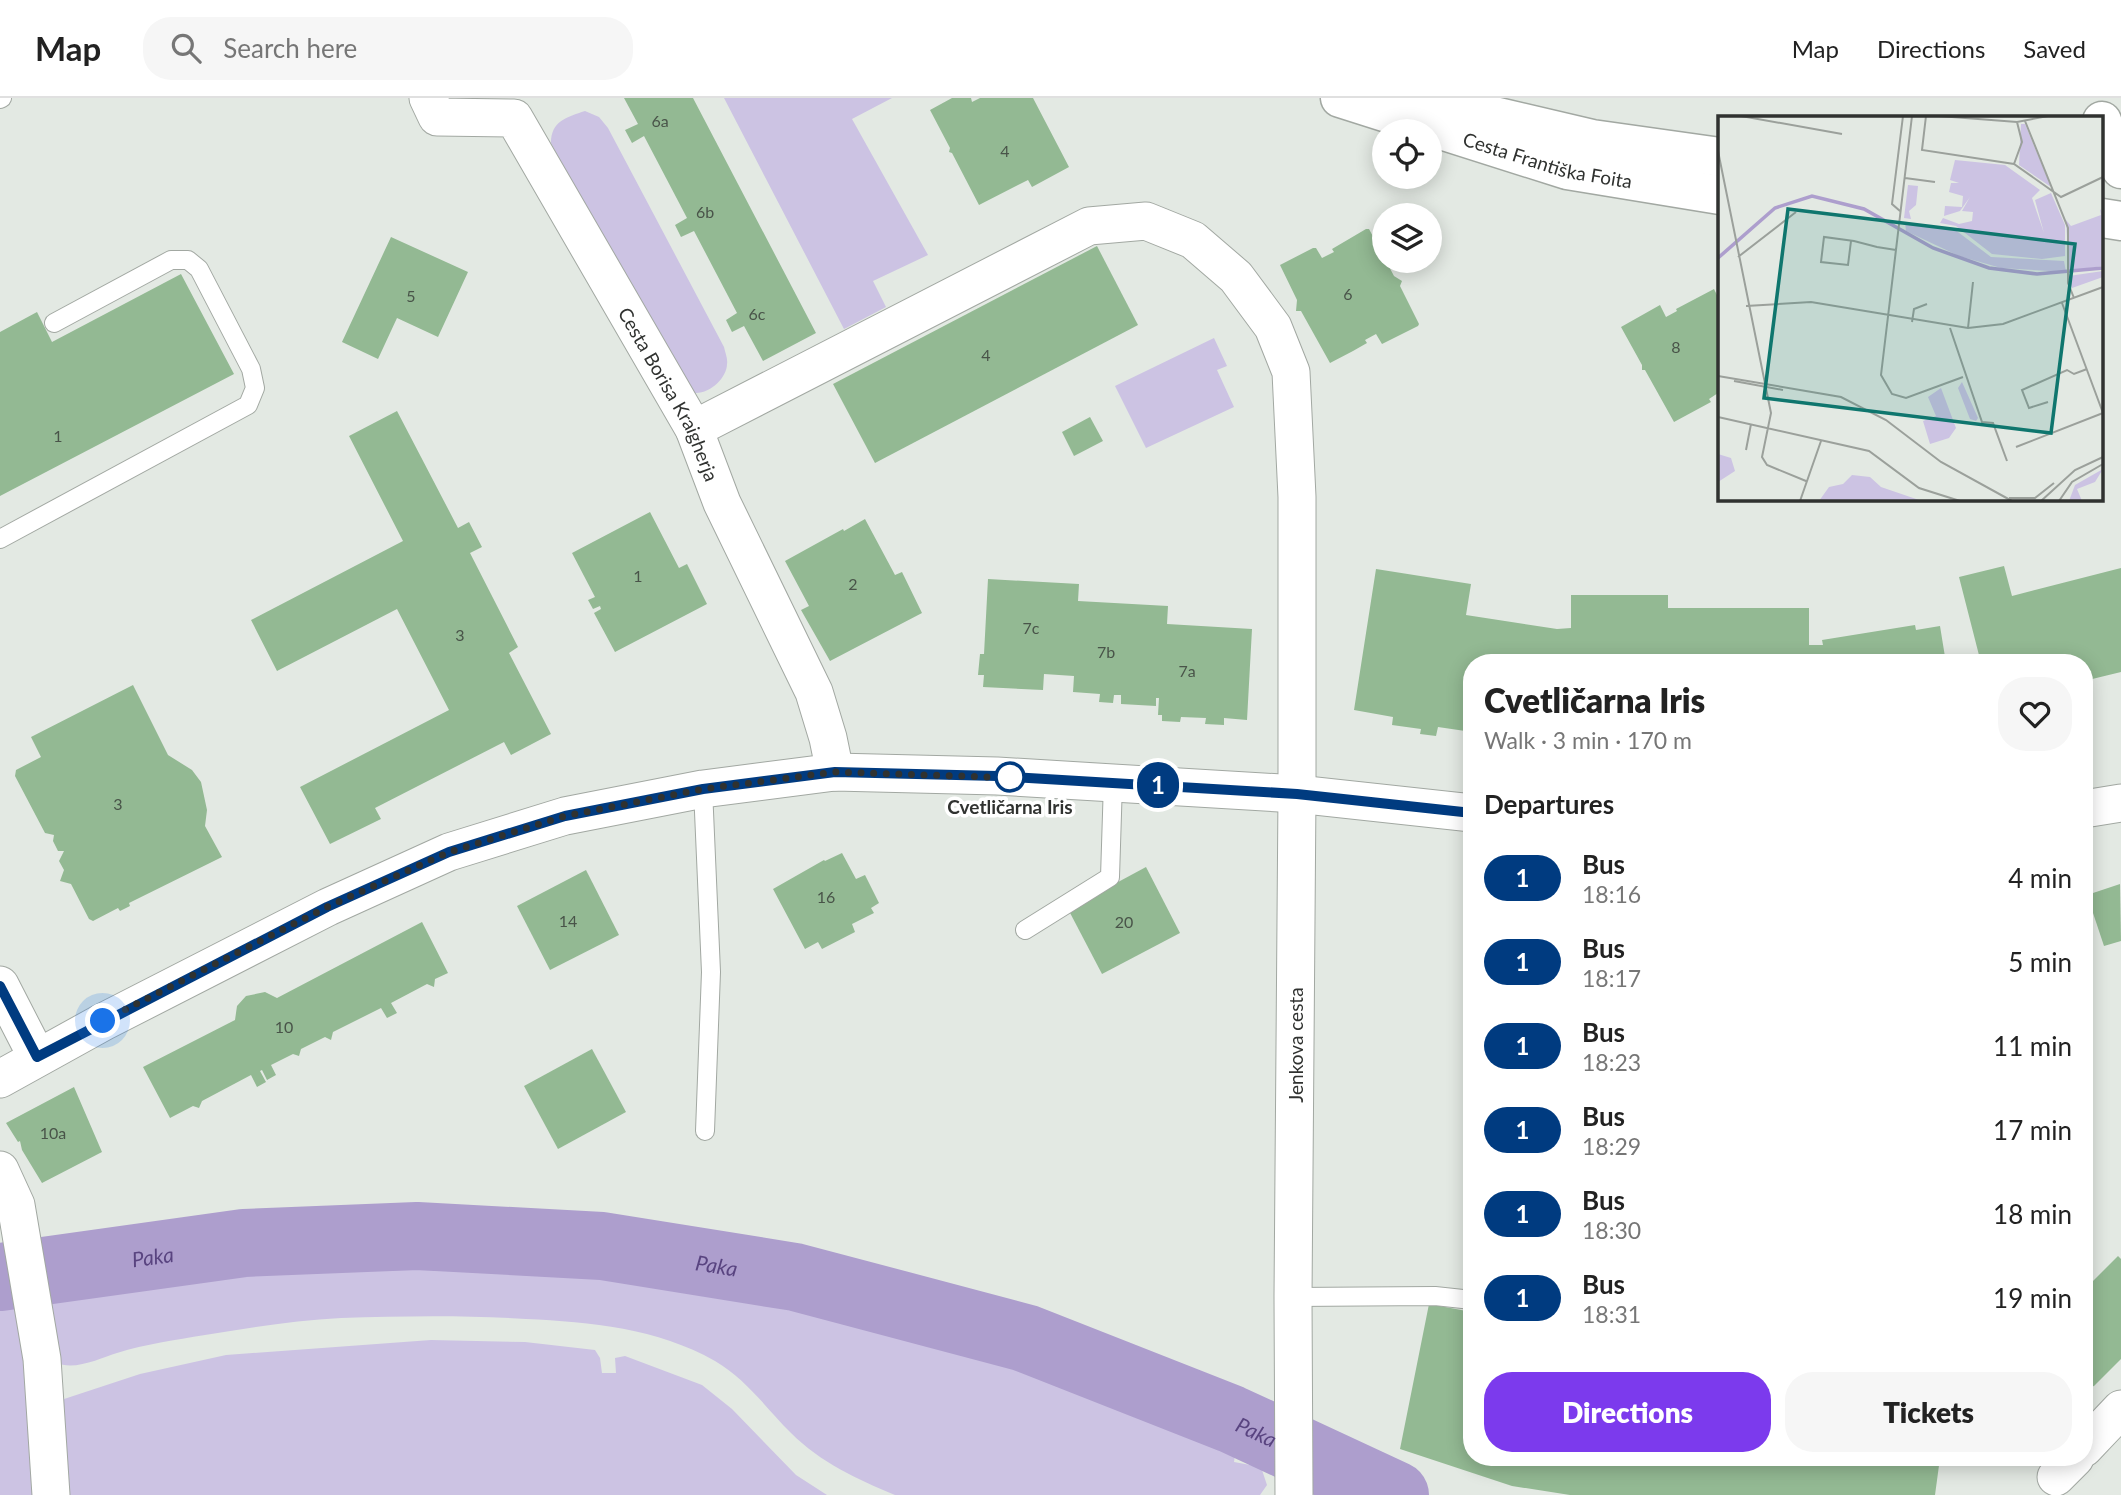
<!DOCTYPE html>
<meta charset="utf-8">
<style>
body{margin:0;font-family:Lato,sans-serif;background:#f6f6f6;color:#222;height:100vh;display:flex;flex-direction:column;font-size:26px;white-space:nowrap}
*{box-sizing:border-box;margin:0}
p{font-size:23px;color:#767676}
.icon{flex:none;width:38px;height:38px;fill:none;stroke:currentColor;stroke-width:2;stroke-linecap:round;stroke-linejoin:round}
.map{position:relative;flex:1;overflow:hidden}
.panel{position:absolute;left:1463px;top:556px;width:630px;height:812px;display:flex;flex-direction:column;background:#fff;border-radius:28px;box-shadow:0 4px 18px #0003}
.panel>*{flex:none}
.badge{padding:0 14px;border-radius:23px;font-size:24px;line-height:46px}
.fabs{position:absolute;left:1372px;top:21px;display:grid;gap:14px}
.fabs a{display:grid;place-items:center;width:70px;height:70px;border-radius:50%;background:#fff;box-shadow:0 4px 18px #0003;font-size:35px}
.you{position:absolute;width:35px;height:35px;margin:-18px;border:5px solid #fff;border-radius:50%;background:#1a73e8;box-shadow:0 0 0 10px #1a73e833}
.map>.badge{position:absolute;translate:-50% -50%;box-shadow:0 0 0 4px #fff}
h2{padding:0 21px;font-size:26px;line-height:63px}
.round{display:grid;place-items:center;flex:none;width:74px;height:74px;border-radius:28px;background:#f6f6f6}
.summary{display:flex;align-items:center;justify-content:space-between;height:119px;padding:0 21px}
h1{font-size:33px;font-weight:800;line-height:52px}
.button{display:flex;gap:14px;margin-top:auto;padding:14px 21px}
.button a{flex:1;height:80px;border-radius:28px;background:#7c3aed;color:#fff;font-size:28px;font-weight:800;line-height:80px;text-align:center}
.button a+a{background:#f6f6f6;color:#222}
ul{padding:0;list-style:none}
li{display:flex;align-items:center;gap:21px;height:84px;padding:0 21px}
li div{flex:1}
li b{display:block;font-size:26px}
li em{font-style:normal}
li .badge{min-width:77px;font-weight:700;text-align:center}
header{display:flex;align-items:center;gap:42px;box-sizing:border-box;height:98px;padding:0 35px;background:#fff;border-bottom:2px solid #e0e0e0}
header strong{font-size:33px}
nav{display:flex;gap:38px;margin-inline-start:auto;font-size:24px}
.search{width:490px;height:63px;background:#f6f6f6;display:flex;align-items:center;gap:18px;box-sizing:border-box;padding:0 24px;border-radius:28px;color:#767676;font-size:26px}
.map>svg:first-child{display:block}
</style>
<header>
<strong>Map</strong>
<div class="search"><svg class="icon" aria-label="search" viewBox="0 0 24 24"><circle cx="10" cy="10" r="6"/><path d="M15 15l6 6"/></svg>Search here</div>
<nav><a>Map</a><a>Directions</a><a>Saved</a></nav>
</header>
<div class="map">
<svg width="2121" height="1397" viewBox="0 0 2121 1397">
<rect width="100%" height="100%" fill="#e3e9e3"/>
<!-- green -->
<g fill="#ccc3e3">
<polygon points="724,0 892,0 852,21 928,157 873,183 886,209 844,231"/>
<path d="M585,13l14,6 9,11 116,219c1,5 4,12 3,17 0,13 -16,29 -31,29 -8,0 -13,-7 -19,-12l-126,-238c0,-22 16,-26 34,-32z"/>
<polygon points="1214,240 1227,268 1217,272 1234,309 1146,350 1115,288"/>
<path d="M367,1156l13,12 136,-12 116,17 201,36 167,42 129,44 108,48 -3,21 27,5 6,18 -7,10h-365c-38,-16 -74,-32 -104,-62 -25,-25 -45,-54 -76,-72 -58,-33 -124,-39 -189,-42 -62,-4 -123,-3 -185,-1 -45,2 -92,10 -136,17 -30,5 -59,9 -88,18 -16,5 -45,19 -61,9l-16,-79 63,-16z"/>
<polygon points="18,1194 42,1397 0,1397 0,1199"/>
<polygon points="431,1242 525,1244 595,1252 600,1260 602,1275 616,1275 615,1260 625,1258 702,1287 732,1311 796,1377 827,1397 56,1397 58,1303 140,1276 226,1257"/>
</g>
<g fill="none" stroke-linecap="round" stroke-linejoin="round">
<!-- river -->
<path stroke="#ad9ecd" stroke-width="68" id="s1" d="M0,1179l244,-34 173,-7 185,10 193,31 230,61 206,81 164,76"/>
</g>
<!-- building -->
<g fill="#93b993">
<polygon points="624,0 693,0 816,235 763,263 744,228 732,234 726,222 737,215 694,133 681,139 675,127 687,120 644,38 632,45 625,32 638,26"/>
<polygon points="952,0 971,0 972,4 980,0 1033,0 1069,69 1032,89 1028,82 979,107 952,55 949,54 950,50 930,12"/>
<polygon points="1366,131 1369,131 1394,178 1402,183 1400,188 1419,226 1418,228 1382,246 1376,236 1365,242 1367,245 1353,253 1330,265 1301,213 1296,213 1297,202 1280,167 1313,150 1316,150 1322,160 1334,154 1332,151"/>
<polygon points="391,139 468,174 438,239 397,220 378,261 342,244"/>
<polygon points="1097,148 1138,227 875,365 833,286"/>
<polygon points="181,176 234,276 0,398 0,234 37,214 52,244"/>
<polygon points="1714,191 1720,203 1720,299 1718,295 1709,301 1711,304 1674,324 1645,272 1642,272 1642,267 1621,229 1660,207 1666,219 1677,213 1676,211"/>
<polygon points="397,313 458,430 469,424 482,449 470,455 518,549 509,555 551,636 511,657 504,644 375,710 381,721 330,746 300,689 449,612 397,511 277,573 251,522 403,443 349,338"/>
<polygon points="1090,319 1103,343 1074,358 1062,334"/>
<polygon points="650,414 679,470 687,466 707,506 615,554 594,515 601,511 600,508 593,511 588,502 595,499 572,455"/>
<polygon points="865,421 895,477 902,474 922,515 830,563 801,512 809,508 785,463 843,431 844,433"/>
<polygon points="2004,468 2012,498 2121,470 2121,574 2084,583 2084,565 1981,565 1959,479"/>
<polygon points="1376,471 1471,486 1466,517 1557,531 1571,530 1571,497 1668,497 1668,510 1809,510 1809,547 1823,547 1822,542 1915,527 1916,532 1940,528 1946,565 1472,565 1472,634 1438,629 1436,638 1420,636 1421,631 1392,627 1393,619 1354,612"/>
<polygon points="988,481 1079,486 1078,503 1168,508 1167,526 1252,531 1247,622 1224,620 1224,627 1205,626 1206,620 1181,619 1180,624 1162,623 1162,617 1158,617 1159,600 1156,600 1156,608 1121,606 1121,597 1114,597 1113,605 1099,604 1100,596 1073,594 1074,578 1044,576 1043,592 983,589 984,577 978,577 980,556 984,556"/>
<polygon points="133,587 168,657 192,672 201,684 207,712 205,728 222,759 129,805 130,808 120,813 118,810 93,823 89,821 71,786 60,783 64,772 59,763 64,753 58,753 53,743 54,737 45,735 15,678 16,672 41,659 31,639"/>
<polygon points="842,755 856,781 865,777 879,805 871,810 874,815 852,826 855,834 822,851 818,844 805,851 773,791 824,762 825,763"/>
<polygon points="1146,769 1180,835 1102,876 1068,811"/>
<polygon points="586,772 619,837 550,872 517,808"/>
<polygon points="2120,786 2121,843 2104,848 2087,797"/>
<polygon points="422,824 448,875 435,881 434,889 427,886 391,905 397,915 387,920 381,910 333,934 331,942 325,939 301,951 299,958 293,956 271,967 276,977 267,982 262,972 260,973 266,984 257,989 251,977 202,1003 199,1010 193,1008 170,1020 143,969 235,922 237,908 246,898 265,894 277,900"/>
<polygon points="592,951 626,1014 558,1051 524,988"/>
<polygon points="74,989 102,1054 42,1085 22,1052 20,1043 18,1044 6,1025"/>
<polygon points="2118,1158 2121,1161 2121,1261 2094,1288 2084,1291 2084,1192"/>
<polygon points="1429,1206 1472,1214 1472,1360 1940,1360 1935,1397 1570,1397 1512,1388 1400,1351"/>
</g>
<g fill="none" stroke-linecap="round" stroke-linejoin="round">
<!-- lane casing -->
<g stroke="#a2a8a2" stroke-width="20">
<g id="lane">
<polyline points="0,1 2,0"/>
<polyline points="0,441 248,307 255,290 251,271 199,171 188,162 171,162 54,225"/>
<polyline points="703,691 711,874 705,1033"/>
<polyline points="1025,832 1110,779 1113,684"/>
<polyline points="1293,1199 1435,1198 1472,1202"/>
</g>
</g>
<!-- street casing -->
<g stroke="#a2a8a2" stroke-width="39">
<g id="street">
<path id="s2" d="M428,0l9,19 77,1 180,311 28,74 92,189 14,46 7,34"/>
<polyline points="694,331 1089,128 1146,123 1193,142 1236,179 1273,229 1291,274 1297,399 1297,696 1293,1199 1294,1397"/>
<polyline points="2084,711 2121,705"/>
<polyline points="0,887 37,959"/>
<polyline points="0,981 103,924 328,809 449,754 565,718 703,691 835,674 997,678 1297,696 1472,715"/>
<polyline points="0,1072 16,1107 42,1261 51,1397"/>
<polyline points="2084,1350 2121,1311"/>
<polyline points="2056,1379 2075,1360"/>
</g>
</g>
<!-- secondary casing -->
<g stroke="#a2a8a2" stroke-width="41">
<g id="secondary">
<path id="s3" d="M1340,0l227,72 153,25"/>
<polyline points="1417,0 1592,41 1720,59"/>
<polyline points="2102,23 2121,71"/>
<polyline points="2102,120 2121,123"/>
</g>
</g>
<!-- lane -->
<use href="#lane" stroke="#fff" stroke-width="18"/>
<!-- street -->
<use href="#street" stroke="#fff" stroke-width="37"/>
<!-- secondary -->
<use href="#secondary" stroke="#fff" stroke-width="38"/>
</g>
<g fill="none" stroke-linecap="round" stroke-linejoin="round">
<!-- line casing -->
<g stroke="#fff" stroke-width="16">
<polyline id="line" points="0,888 37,959 327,809 449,754 565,718 703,691 835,674 997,678 1297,696 1472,715"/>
</g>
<!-- line -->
<use href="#line" stroke="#003b80" stroke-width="10"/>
<!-- walk -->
<polyline stroke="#303230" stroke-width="7" stroke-dasharray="0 12.6" points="103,923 327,809 449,754 565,718 703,691 835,674 1020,680 1010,679"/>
</g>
<!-- markers -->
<circle fill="#fff" stroke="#003b80" stroke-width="3.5" cx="1010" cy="679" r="14"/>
<g text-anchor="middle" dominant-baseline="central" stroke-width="7" stroke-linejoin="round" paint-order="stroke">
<!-- number labels -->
<g font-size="16" fill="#495449">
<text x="660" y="22">6a</text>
<text x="1005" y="52">4</text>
<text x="705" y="113">6b</text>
<text x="1348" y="195">6</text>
<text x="411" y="197">5</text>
<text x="757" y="215">6c</text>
<text x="1676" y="248">8</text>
<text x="986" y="256">4</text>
<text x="58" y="337">1</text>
<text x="638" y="477">1</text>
<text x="853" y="485">2</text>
<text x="1031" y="529">7c</text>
<text x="460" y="536">3</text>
<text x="1106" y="553">7b</text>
<text x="1187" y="572">7a</text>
<text x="118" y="705">3</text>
<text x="826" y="798">16</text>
<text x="568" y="822">14</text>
<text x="1124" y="823">20</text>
<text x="284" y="928">10</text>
<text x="53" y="1034">10a</text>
</g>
<!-- street labels -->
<g font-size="19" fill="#303230" stroke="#fff">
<text stroke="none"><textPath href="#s3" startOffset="217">Cesta Františka Foita</textPath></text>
<text stroke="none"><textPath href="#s2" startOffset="415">Cesta Borisa Kraigherja</textPath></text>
<text transform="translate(1295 947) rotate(-90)">Jenkova cesta</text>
</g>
<!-- stop labels -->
<g font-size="19" font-weight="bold" fill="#303230" stroke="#fff">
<text x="1010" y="708">Cvetličarna Iris</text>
</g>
<!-- water labels -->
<g font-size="21" font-style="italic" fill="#594480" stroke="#fff">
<text stroke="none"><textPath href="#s1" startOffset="154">Paka</textPath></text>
<text stroke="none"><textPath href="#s1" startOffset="721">Paka</textPath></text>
<text stroke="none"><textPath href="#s1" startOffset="1288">Paka</textPath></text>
</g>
</g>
<!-- overview -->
<g transform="translate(1718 18)">
<rect width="385" height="385" fill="#e3e9e3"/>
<path d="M303,8h4l26,63 -32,-22zM237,44l50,5 35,25 -8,8 12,35 -9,-33 16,-7 14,32v31l-23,3 -50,-5 -36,-28 -16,-3 3,-5 16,6 13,-3 1,-9 -11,-1 8,-14 -10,14 -16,5 1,-10 17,1 1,-11 -14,-4 2,-9h8l-9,-3zM190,69l10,1 -2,19 -7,6 2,8 -7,-1zM382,93l3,4v53l-34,5 -3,-51 5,6 30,-11zM187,106l49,7 37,28 73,4 2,11 -65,-4 -42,-12 -53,-25zM385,155v6l-31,11 -3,-12zM244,266l16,36 -2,3 -6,-2 -12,-31zM223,272l15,40 -7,10 -19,6 -7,-23 13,-5 -8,-19zM0,338l13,4 4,13 -17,11zM385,353l-8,13 -18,7 5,12h-13l6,-16zM134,359l18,2 11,10 41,14h-103l10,-14 14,-3z" fill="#ccc3e3"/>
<path fill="none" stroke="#ad9ecd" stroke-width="3.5" d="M0,142l57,-50 37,-12 52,13 69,39 56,20 48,6 66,-6"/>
<path fill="none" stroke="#9ba09b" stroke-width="2" d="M23,0l101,18M194,0l-31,259 11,19 14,4 57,-21M208,0l-4,34 92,14 47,33 42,-20M221,0l78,6 31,-6M307,5l43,107v55l6,15M0,35l53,262 -9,44 5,8 39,16M296,48l8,-22 -5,-20M187,62l30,4M182,95l-8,-7 11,-88M133,125l-3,24 -27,-3 3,-25 30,4 23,6 19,3M20,141l58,-45M344,187l41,110M28,190l65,-4 157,26 35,-4 100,-37M194,206l2,-13 13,-5M232,212l32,94 11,1 14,38M250,212l5,-46M0,260l123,21 45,23 55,42 71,39M16,265l49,9M330,286l-19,6 -7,-18 45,-20 7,4 13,-5M0,301l151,34 50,37 41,13M298,331l87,-34M28,334l5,-26M291,382h26l19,-15M82,385l21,-60M323,385l34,-31 28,-13M341,385l13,-19 31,-18"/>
<path fill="#0f766e" fill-opacity="0.15" stroke="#0f766e" stroke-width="3.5" d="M70,93l287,35 -24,189 -287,-35z"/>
<rect width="385" height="385" fill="none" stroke="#303230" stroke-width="3.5"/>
</g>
</svg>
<div class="fabs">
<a><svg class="icon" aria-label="locate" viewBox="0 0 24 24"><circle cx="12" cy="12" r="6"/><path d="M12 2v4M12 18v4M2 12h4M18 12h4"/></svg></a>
<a><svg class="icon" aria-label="layers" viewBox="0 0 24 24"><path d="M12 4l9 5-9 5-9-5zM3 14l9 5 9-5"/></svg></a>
</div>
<div class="you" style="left:103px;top:923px"></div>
<b class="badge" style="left:1158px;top:687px;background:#003b80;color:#fff">1</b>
<section class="panel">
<div class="summary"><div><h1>Cvetličarna Iris</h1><p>Walk · 3 min · 170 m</p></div><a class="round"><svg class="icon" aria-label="heart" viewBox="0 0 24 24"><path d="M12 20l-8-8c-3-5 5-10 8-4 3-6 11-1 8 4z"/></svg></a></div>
<h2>Departures</h2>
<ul>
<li><span class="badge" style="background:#003b80;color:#fff">1</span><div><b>Bus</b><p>18:16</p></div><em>4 min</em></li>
<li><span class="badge" style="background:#003b80;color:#fff">1</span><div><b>Bus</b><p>18:17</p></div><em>5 min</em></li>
<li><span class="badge" style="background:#003b80;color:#fff">1</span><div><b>Bus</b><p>18:23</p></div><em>11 min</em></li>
<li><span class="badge" style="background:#003b80;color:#fff">1</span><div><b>Bus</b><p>18:29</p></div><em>17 min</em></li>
<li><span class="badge" style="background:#003b80;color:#fff">1</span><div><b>Bus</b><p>18:30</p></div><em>18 min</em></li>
<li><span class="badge" style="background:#003b80;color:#fff">1</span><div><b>Bus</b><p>18:31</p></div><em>19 min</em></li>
</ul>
<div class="button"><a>Directions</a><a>Tickets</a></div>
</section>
</div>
